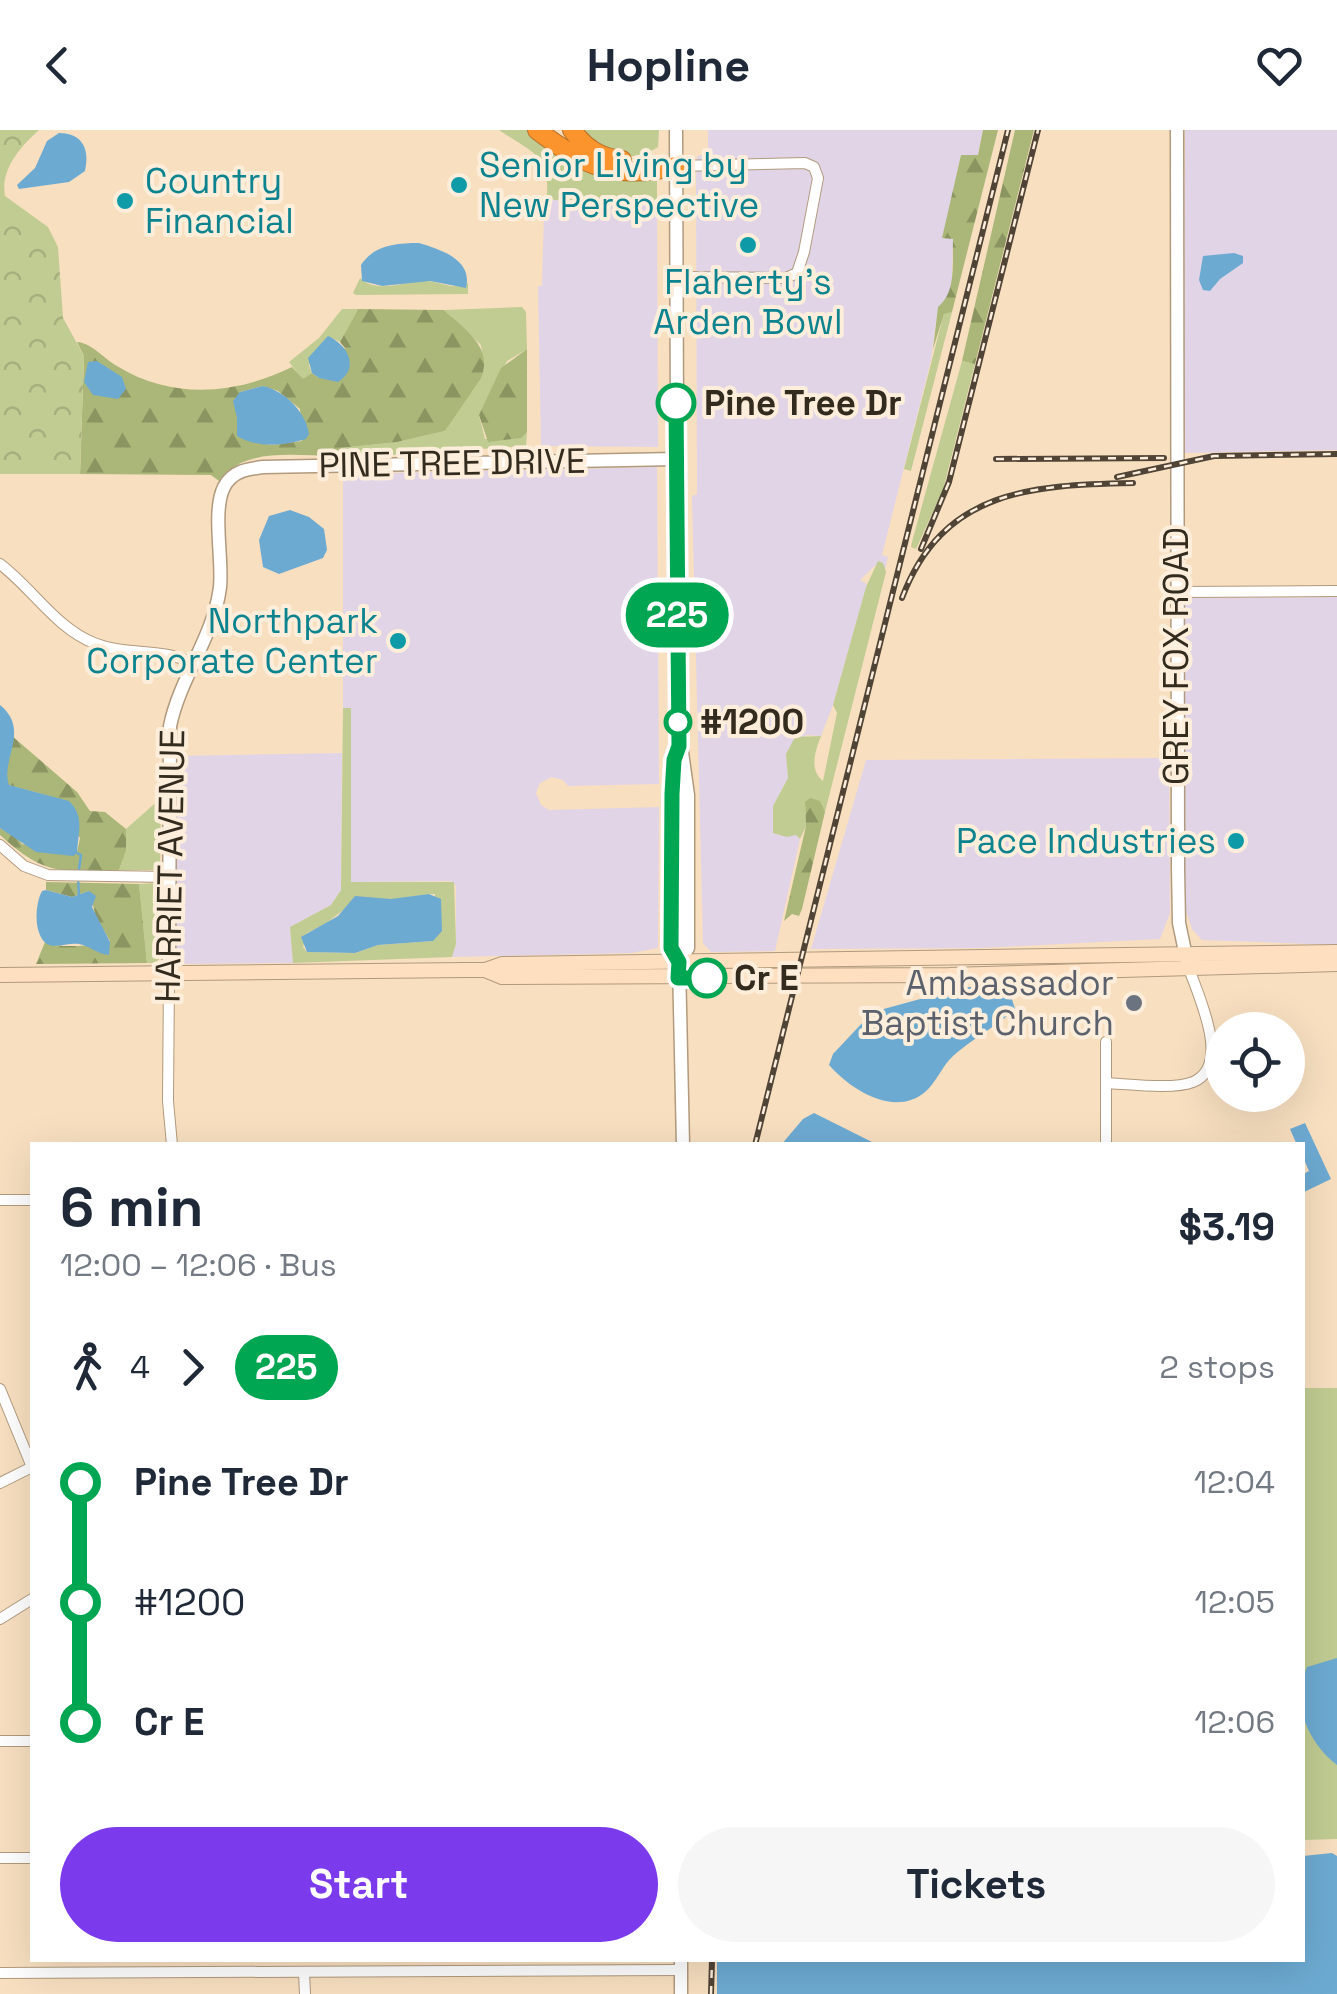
<!DOCTYPE html>
<meta charset="utf-8">
<style>
body{margin:0;font-family:"Space Grotesk",sans-serif;background:#f6f6f7;color:#1f2937;height:100vh;display:flex;flex-direction:column;font-size:38px;white-space:nowrap}
*{box-sizing:border-box;margin:0}
p{font-size:32px;color:#747a83}
.icon{flex:none;width:55px;height:55px;fill:none;stroke:currentColor;stroke-width:2;stroke-linecap:round;stroke-linejoin:round}
.map{position:relative;flex:1;overflow:hidden}
.drawer{position:absolute;left:30px;top:1012px;width:1275px;height:820px;display:flex;flex-direction:column;background:#fff;border-radius:0px;box-shadow:0 10px 40px #0002}
.drawer>*{flex:none}
.badge{padding:0 20px;border-radius:32px;font-size:35px;line-height:65px}
.fabs{position:absolute;left:1205px;top:882px;display:grid;gap:20px}
.fabs a{display:grid;place-items:center;width:100px;height:100px;border-radius:50%;background:#fff;box-shadow:0 10px 40px #0002;font-size:50px}
.map>.badge{position:absolute;translate:-50% -50%;box-shadow:0 0 0 5px #fff}
.legs{display:flex;align-items:center;gap:15px;height:110px;padding:0 30px;font-size:32px}
.legs p{margin-inline-start:auto}
.summary{display:flex;align-items:center;justify-content:space-between;height:170px;padding:0 30px}
h1{font-size:55px;font-weight:800;line-height:75px}
.primary-button{display:flex;gap:20px;margin-top:auto;padding:20px 30px}
.primary-button a{flex:1;height:115px;border-radius:60px;background:#7c3aed;color:#fff;font-size:40px;font-weight:800;line-height:115px;text-align:center}
.primary-button a+a{background:#f6f6f7;color:#1f2937}
ul{padding:0 30px;list-style:none}
li{display:flex;align-items:center;gap:35px;height:120px;font-size:38px}
li i{display:grid;place-items:center;width:15px;height:100%;margin:0 12px;background:currentColor}
li i::after{content:'';width:25px;height:25px;margin:-12px;border:8px solid;border-radius:50%;background:#fff}
li p{margin-inline-start:auto}
li:first-child i{background:linear-gradient(#0000 50%,currentColor 0)}
li:last-child i{background:linear-gradient(currentColor 50%,#0000 0)}
header{display:flex;justify-content:space-between;align-items:center;height:130px;padding:0 30px;background:#fff;font-size:45px;font-weight:800}
.map>svg:first-child{display:block}
</style>
<header><svg class="icon" aria-label="back" viewBox="0 0 24 24"><path d="M15 5l-7 7 7 7"/></svg>Hopline<svg class="icon" aria-label="heart" viewBox="0 0 24 24"><path d="M12 20l-8-8c-3-5 5-10 8-4 3-6 11-1 8 4z"/></svg></header>
<div class="map">
<svg width="1337" height="1864" viewBox="0 0 1337 1864">
<defs>
<pattern id="forest-firs" width="22" height="20" patternUnits="userSpaceOnUse" patternTransform="scale(2.5)"><rect width="22" height="20" fill="#aab778"/><path d="M5 1l3.5 6h-7zM16 11l3.5 6h-7z" fill="#8b9562"/></pattern>
<pattern id="park-crowns" width="20" height="18" patternUnits="userSpaceOnUse" patternTransform="scale(2.5)"><rect width="20" height="18" fill="#c0cc92"/><path d="M2 6a3 3 0 1 1 6 0M12 15a3 3 0 1 1 6 0" fill="none" stroke="#a6af7d"/></pattern>
</defs>
<rect width="100%" height="100%" fill="#f8dfc0"/>
<!-- commercial -->
<g fill="#e1d4e7">
<polygon points="708,0 983,0 978,25 961,25 943,108 953,109 952,151 947,170 938,177 931,230 882,425 888,427 885,439 880,431 860,450 867,454 833,575 821,606 806,605 786,624 788,648 773,676 773,703 796,705 800,709 775,821 711,822 703,813 692,366 697,364 696,48 697,26 708,24"/>
<polygon points="1185,0 1337,0 1337,320 1183,323"/>
<polygon points="548,67 554,70 657,73 658,317 541,316 538,156 542,156 544,82"/>
<polygon points="657,337 659,654 568,656 563,650 552,647 540,653 536,663 541,675 549,680 659,677 658,818 631,823 452,827 456,814 456,756 451,751 351,752 351,579 343,578 343,348 348,344"/>
<polygon points="1337,467 1337,815 1202,810 1192,799 1184,775 1184,471 1190,468"/>
<polygon points="1169,619 1170,783 1160,809 980,818 811,819 866,630 1159,628"/>
<polygon points="342,623 341,760 331,775 290,797 293,833 186,834 178,830 176,824 176,626"/>
</g>
<!-- grass -->
<g fill="#c0cc92" fill-rule="evenodd">
<path d="M499,0h32l119,46 7,4v23l-103,-3 -7,-5c3,-42 -20,-45 -48,-65z"/>
<path d="M577,0h82l-1,17c-33,21 -55,2 -81,-17z"/>
<path d="M360,148c17,16 42,4 62,3 18,-1 32,11 46,2v11l-112,1 -3,-2z"/>
<polygon points="522,177 526,182 527,219 507,231 479,285 485,309 520,308 527,302 526,316 466,320 465,323 340,326 341,318 397,312 445,301 484,239 481,215 444,180"/>
<polygon points="342,179 358,179 340,212 334,209 309,235 312,243 303,250 289,232 319,208"/>
<polygon points="952,182 911,341 904,339 944,183"/>
<polygon points="962,231 975,234 943,360 916,419 911,417 913,408"/>
<path d="M878,431l5,2 3,9 -61,240 -20,-10 1,24 -6,13 -4,-4 -9,2 -14,-4v-27l15,-28 -2,-24 9,-17 26,-1c-6,15 -12,34 2,45l14,-68 -4,-8 33,-118z"/>
<path d="M343,578h8v174h103l2,62 -4,13 -159,6 -3,-36 41,-22 10,-15zM429,764h6l-2,47 -55,4 -23,8 -48,-1 -4,-5 4,-14 18,-9 21,-16z"/>
<polygon points="161,668 160,737 155,740 119,740 126,721 126,699"/>
<polygon points="157,753 161,757 161,826 156,833 147,833 139,754"/>
<polygon points="1302,1258 1337,1258 1337,1709 1303,1710"/>
</g>
<!-- forest -->
<g fill="url(#forest-firs)" fill-rule="evenodd">
<path d="M983,0h15l-46,182 -8,2 -11,35 5,-42c19,-15 14,-45 15,-68l-11,-1 19,-83h17z"/>
<polygon points="1015,0 1034,0 975,234 962,231"/>
<path d="M358,179l86,1c20,19 50,37 37,68l-36,53 -48,11 -56,6 -1,8c-40,1 -95,-11 -121,25l-8,-6 -131,-1 4,-118 -7,-14c15,1 26,16 40,24 55,34 118,29 175,1l11,12 9,-6 7,5 26,-30 -5,-6zM263,256l15,5 22,18 2,32 -31,4 -34,-9 3,-44z"/>
<polygon points="527,219 527,302 521,308 488,312 479,285 501,238"/>
<path d="M11,605l66,57 13,19 15,1 21,17v22l-7,19c-59,1 -73,7 -119,-35v-7l17,9 5,7 55,8 3,-14 -27,-41 -45,-12c-8,-15 0,-32 3,-50z"/>
<polygon points="810,668 820,671 825,682 802,779 799,786 792,784 784,791 806,696 805,672"/>
<path d="M46,752l93,2 8,79 -111,1 9,-22c15,7 49,4 65,-1l-14,-24 -7,-26 -17,6 -26,-7z"/>
</g>
<!-- park -->
<path fill="url(#park-crowns)" d="M0,0h39c-19,17 -39,40 -34,66l43,31 10,20 5,71 21,38 -4,118h-80z"/>
<!-- water -->
<g fill="#6daad2">
<path d="M59,3c24,0 31,17 26,38l-16,11 -50,7 -2,-4 18,-17 12,-27z"/>
<path d="M419,113c23,7 54,17 47,45l-36,-7 -48,5 -20,-5 -1,-16c13,-20 35,-22 58,-22z"/>
<polygon points="1234,123 1243,126 1243,133 1220,149 1210,161 1203,160 1199,150 1203,126"/>
<path d="M328,206c20,9 32,32 10,46l-19,-4 -7,-5 -4,-15z"/>
<polygon points="97,231 122,247 126,259 118,269 93,265 84,252 88,232"/>
<path d="M263,256c22,5 43,26 46,48l-3,5c-22,7 -49,9 -69,-3v-18l-4,-17 7,-9z"/>
<polygon points="290,380 309,387 324,399 327,420 323,428 279,444 263,437 259,410 269,386"/>
<path d="M0,575c31,25 0,55 9,80l60,16c16,15 9,33 8,52l-4,3 -37,-4 -36,-24z"/>
<path d="M46,760l26,7 17,-6 7,5 -4,11 18,35 -1,13c-12,-1 -19,-9 -30,-11 -10,-2 -23,5 -32,0 -14,-10 -12,-40 -5,-53z"/>
<polygon points="429,764 441,769 442,801 433,811 378,815 355,823 307,822 301,807 338,786 355,766 391,769"/>
<path d="M964,857h23l23,6 5,16c-19,18 -42,29 -62,47 -11,10 -17,27 -28,36 -31,26 -75,-3 -96,-27l4,-11 32,-34 15,-10z"/>
<polygon points="814,983 878,1015 781,1015 803,989"/>
<polygon points="1305,993 1331,1049 1304,1062 1303,1044 1309,1041 1303,1027 1302,1015 1297,1015 1290,999"/>
<path d="M1337,1528v107c-29,-22 -47,-63 -30,-98z"/>
<polygon points="1332,1723 1337,1726 1337,1864 717,1864 717,1830 1302,1830 1303,1726"/>
</g>
<g fill="none" stroke-linecap="round" stroke-linejoin="round">
<!-- stream -->
<g stroke="#6daad2" stroke-width="2.5">
<polyline points="77,723 81,725 79,739"/>
<polyline points="78,747 79,766"/>
</g>
<!-- minor casing -->
<g stroke="#b19a7d" stroke-width="12">
<g id="minor">
<polyline points="676,36 805,33 814,37 818,48 804,122 797,143 786,148 676,147"/>
<path d="M0,434c32,24 56,64 94,79 32,13 67,4 98,20"/>
<polyline points="1176,462 1337,461"/>
<polyline points="0,715 24,736 48,745 169,747"/>
<polyline points="169,844 168,971 172,1015"/>
<path d="M1106,953c22,1 68,7 87,-1 40,-16 4,-89 -5,-116"/>
<polyline points="1106,1015 1106,912"/>
<polyline points="0,1070 32,1070"/>
<polyline points="0,1259 32,1337"/>
<polyline points="0,1353 32,1337"/>
<polyline points="0,1489 32,1469"/>
<polyline points="0,1611 32,1611"/>
<polyline points="0,1728 32,1728"/>
<polyline points="304,1842 305,1864"/>
<polyline points="0,1843 681,1840"/>
</g>
</g>
<!-- tertiary casing -->
<g stroke="#b19a7d" stroke-width="15">
<g id="tertiary">
<polyline points="676,0 678,594 688,665 688,818 679,832"/>
<polyline points="1177,0 1178,738 1179,793 1187,831"/>
<polyline points="679,616 673,630 672,664 671,818 679,832 683,1015"/>
<path d="M169,844l1,-248c10,-49 44,-89 50,-139 3,-27 -8,-77 4,-100 8,-16 23,-18 39,-20l413,-8"/>
<polyline points="681,1864 681,1830"/>
</g>
</g>
<!-- secondary casing -->
<g stroke="#b19a7d" stroke-width="16">
<g id="secondary">
<polyline points="485,840 502,847 949,845 1337,834"/>
<polyline points="0,845 465,840 485,840 502,834 1337,822"/>
</g>
</g>
<!-- motorway casing -->
<g stroke="#b56f28" stroke-width="20">
<g id="motorway">
<path d="M537,0c47,36 78,51 139,36"/>
<path d="M572,0c13,18 28,28 50,30"/>
</g>
</g>
<!-- minor -->
<use href="#minor" stroke="#fff" stroke-width="10"/>
<!-- tertiary -->
<use href="#tertiary" stroke="#fff" stroke-width="12"/>
<!-- secondary -->
<use href="#secondary" stroke="#fedfc0" stroke-width="14"/>
<!-- motorway -->
<use href="#motorway" stroke="#fb942d" stroke-width="18"/>
<!-- rail casing -->
<g stroke="#504436" stroke-width="6">
<g id="rail">
<polyline points="996,329 1164,328"/>
<polyline points="1117,347 1214,326 1337,324"/>
<polyline points="921,419 949,352 1038,0"/>
<path d="M902,468c41,-109 131,-113 231,-115"/>
<polyline points="755,1015 1008,0"/>
<polyline points="711,1864 712,1830"/>
</g>
</g>
<!-- rail -->
<use href="#rail" stroke="#fdeedb" stroke-width="2.5" stroke-dasharray="8" stroke-linecap="butt"/>
</g>
<g fill="none" stroke-linecap="round" stroke-linejoin="round">
<!-- line-1 casing -->
<g stroke="#fff" stroke-width="22">
<polyline id="line-1" points="676,273 679,616 674,630 672,664 671,818 679,832 678,848 707,848"/>
</g>
<!-- line-1 -->
<use href="#line-1" stroke="#00a651" stroke-width="15"/>
</g>
<!-- markers -->
<g fill="#0f9aa8" stroke="#fdeedb" stroke-width="4">
<circle cx="459" cy="55" r="10"/>
<circle cx="125" cy="71" r="10"/>
<circle cx="748" cy="115" r="10"/>
<circle cx="398" cy="511" r="10"/>
<circle cx="1236" cy="711" r="10"/>
</g>
<g fill="#fff" stroke="#00a651" stroke-width="5">
<circle cx="676" cy="273" r="18"/>
<circle cx="678" cy="592" r="12"/>
<circle cx="707" cy="848" r="18"/>
</g>
<circle fill="#6b7280" stroke="#fdeedb" stroke-width="4" cx="1134" cy="873" r="10"/>
<g text-anchor="middle" dominant-baseline="central" stroke-width="8" stroke-linejoin="round" paint-order="stroke">
<!-- culture labels -->
<g font-size="35" fill="#0d838f" stroke="#fdeedb" text-anchor="start">
<text x="479" y="35">Senior Living by<tspan x="479" dy="40">New Perspective</tspan></text>
<text x="145" y="51">Country<tspan x="145" dy="40">Financial</tspan></text>
<text x="748" y="152" text-anchor="middle">Flaherty's<tspan x="748" dy="40">Arden Bowl</tspan></text>
<text x="378" y="491" text-anchor="end">Northpark<tspan x="378" dy="40">Corporate Center</tspan></text>
<text x="1216" y="711" text-anchor="end">Pace Industries</text>
</g>
<!-- stop labels -->
<g font-size="35" font-weight="bold" fill="#342b1f" stroke="#fdeedb" text-anchor="start">
<text x="704" y="273">Pine Tree Dr</text>
<text x="700" y="592">#1200</text>
<text x="734" y="848">Cr E</text>
</g>
<!-- street labels -->
<g font-size="35" fill="#342b1f" stroke="#fdeedb">
<text transform="translate(452 333) rotate(-1)">PINE TREE DRIVE</text>
<text transform="translate(1176 526) rotate(-90)">GREY FOX ROAD</text>
<text transform="translate(170 736) rotate(-89)">HARRIET AVENUE</text>
</g>
<!-- worship labels -->
<g font-size="35" fill="#5b616d" stroke="#fdeedb" text-anchor="end">
<text x="1114" y="853">Ambassador<tspan x="1114" dy="40">Baptist Church</tspan></text>
</g>
</g>
</svg>
<div class="fabs">
<a><svg class="icon" aria-label="locate" viewBox="0 0 24 24"><circle cx="12" cy="12" r="6"/><path d="M12 2v4M12 18v4M2 12h4M18 12h4"/></svg></a>
</div>
<b class="badge" style="left:677px;top:485px;background:#00a651;color:#fff">225</b>
<section class="drawer">
<div class="summary"><div><h1>6 min</h1><p>12:00 – 12:06 · Bus</p></div><b>$3.19</b></div>
<div class="legs"><svg class="icon" aria-label="walk" viewBox="0 0 24 24"><circle cx="13" cy="4" r="2"/><path d="M13 8l-2 6 4 7M11 14l-3 7M7 12l3-4h3l4 4"/></svg>4<svg class="icon" aria-label="forward" viewBox="0 0 24 24"><path d="M9 5l7 7-7 7"/></svg><b class="badge" style="background:#00a651;color:#fff">225</b><p>2 stops</p></div>
<ul>
<li><i style="color:#00a651"></i><b>Pine Tree Dr</b><p>12:04</p></li>
<li><i style="color:#00a651"></i><span>#1200</span><p>12:05</p></li>
<li><i style="color:#00a651"></i><b>Cr E</b><p>12:06</p></li>
</ul>
<div class="primary-button"><a>Start</a><a>Tickets</a></div>
</section>
</div>
